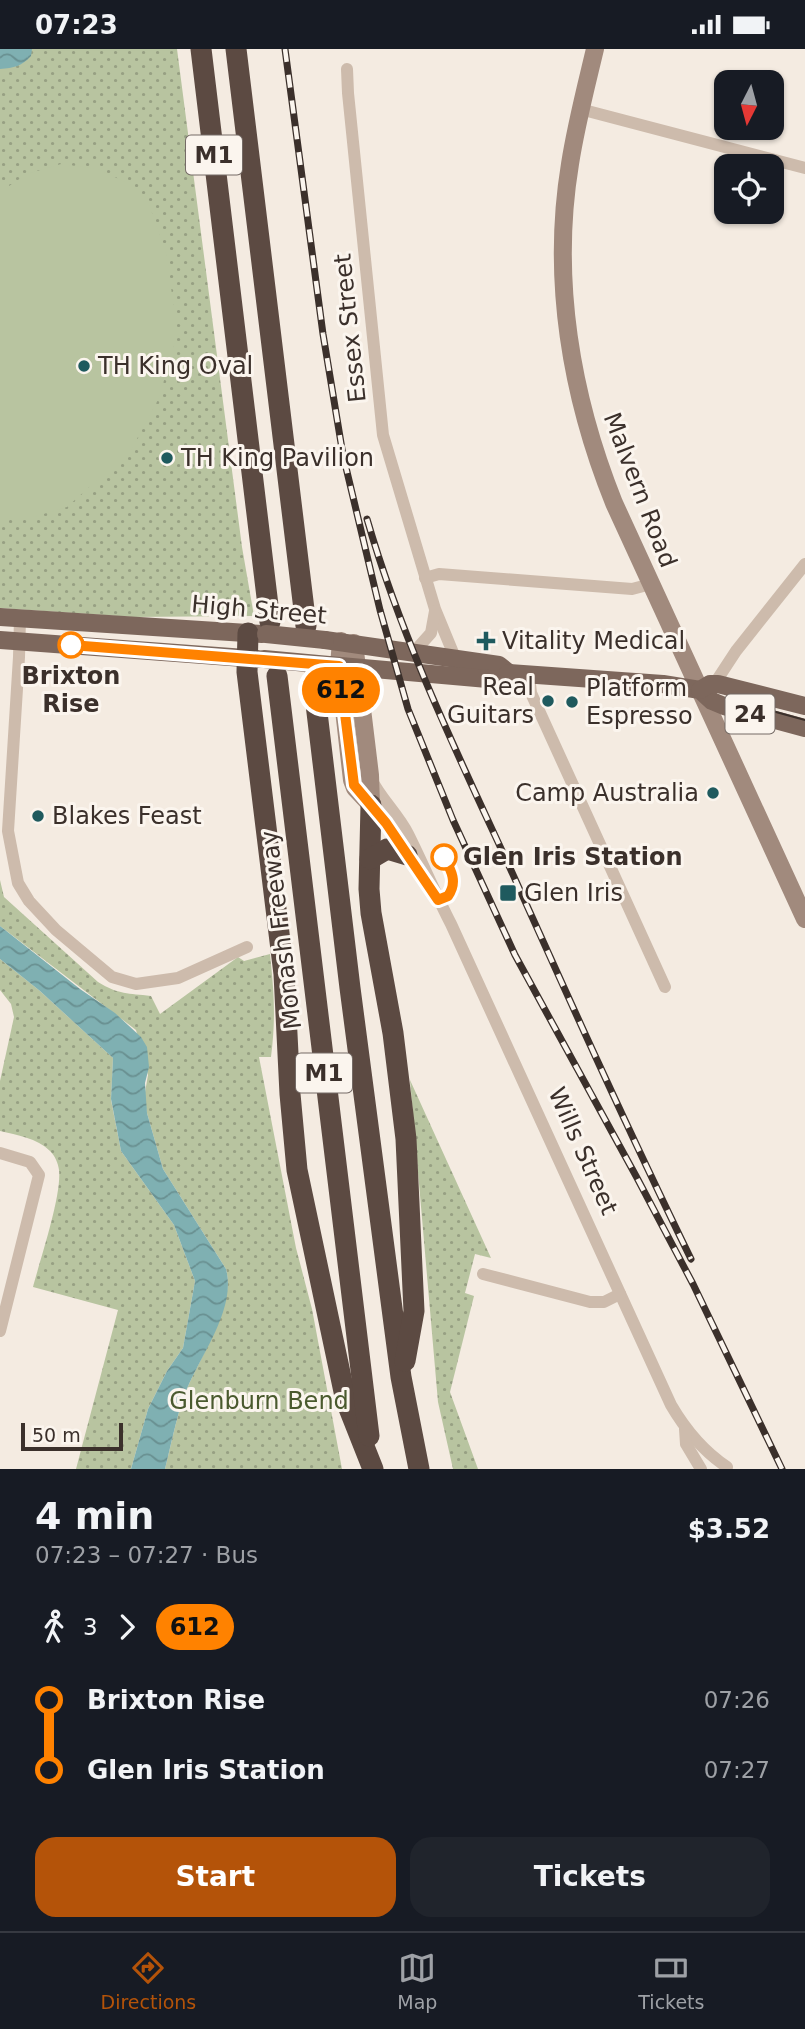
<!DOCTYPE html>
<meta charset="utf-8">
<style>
body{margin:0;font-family:"DejaVu Sans",sans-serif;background:#20242c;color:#f1f3f6;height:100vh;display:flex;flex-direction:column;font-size:26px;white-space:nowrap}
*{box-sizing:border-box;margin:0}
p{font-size:23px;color:#9ea1a6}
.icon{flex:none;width:38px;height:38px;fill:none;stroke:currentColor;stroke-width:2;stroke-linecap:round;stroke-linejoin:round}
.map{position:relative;height:1420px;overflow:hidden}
.sheet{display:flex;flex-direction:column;background:#171b24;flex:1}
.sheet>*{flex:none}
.badge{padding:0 14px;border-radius:23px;font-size:24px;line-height:46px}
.needle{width:46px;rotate:186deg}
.tools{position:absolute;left:714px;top:21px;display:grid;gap:14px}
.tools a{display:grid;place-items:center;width:70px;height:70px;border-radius:14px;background:#171b24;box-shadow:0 2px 5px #0004;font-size:35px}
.scale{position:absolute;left:21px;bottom:18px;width:102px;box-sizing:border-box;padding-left:7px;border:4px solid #3b302b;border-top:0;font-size:19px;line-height:24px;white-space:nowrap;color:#3b302b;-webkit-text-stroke:5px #fbf5ee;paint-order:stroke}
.map>.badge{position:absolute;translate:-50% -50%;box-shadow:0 0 0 4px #fff}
.legs{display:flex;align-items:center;gap:10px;height:77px;padding:0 35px;font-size:23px}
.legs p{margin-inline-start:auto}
.headline{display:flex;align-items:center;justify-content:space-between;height:119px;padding:0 35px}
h1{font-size:38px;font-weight:800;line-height:52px}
.button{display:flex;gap:14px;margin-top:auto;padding:14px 35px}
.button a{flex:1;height:80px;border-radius:21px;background:#b45309;color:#fff;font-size:28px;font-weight:800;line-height:80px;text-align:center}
.button a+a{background:#20242c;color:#f1f3f6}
ul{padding:0 35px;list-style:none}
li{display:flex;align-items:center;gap:24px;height:70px;font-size:26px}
li i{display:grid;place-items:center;width:10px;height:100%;margin:0 9px;background:currentColor}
li i::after{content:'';width:18px;height:18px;margin:-9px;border:5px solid;border-radius:50%;background:#171b24}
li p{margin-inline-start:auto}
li:first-child i{background:linear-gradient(#0000 50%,currentColor 0)}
li:last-child i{background:linear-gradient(currentColor 50%,#0000 0)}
.status{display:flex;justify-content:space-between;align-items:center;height:49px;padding:0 35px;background:#171b24;direction:ltr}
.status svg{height:19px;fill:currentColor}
.tab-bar{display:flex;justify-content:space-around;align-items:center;height:98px;border-top:2px solid #363941;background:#171b24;font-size:19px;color:#9ea1a6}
.tab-bar a{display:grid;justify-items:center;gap:4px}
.tab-bar .on{color:#b45309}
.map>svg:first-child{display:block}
</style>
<div class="status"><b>07:23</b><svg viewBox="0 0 49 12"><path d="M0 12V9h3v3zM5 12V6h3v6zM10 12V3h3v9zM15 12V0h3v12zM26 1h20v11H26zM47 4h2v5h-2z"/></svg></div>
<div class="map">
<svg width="805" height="1420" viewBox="0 0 805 1420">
<defs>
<pattern id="park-dots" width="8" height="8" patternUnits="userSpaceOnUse" patternTransform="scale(1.75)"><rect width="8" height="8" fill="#b8c4a0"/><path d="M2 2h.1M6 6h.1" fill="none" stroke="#97a083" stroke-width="1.8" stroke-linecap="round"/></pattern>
<pattern id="water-waves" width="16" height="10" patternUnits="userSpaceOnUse" patternTransform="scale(1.75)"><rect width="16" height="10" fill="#7fb0b2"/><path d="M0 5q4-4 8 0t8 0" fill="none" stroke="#699091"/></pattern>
</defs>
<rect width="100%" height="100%" fill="#f4ebe1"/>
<!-- park -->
<g fill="url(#park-dots)">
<polygon points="0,0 177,0 242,498 254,567 132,568 0,559"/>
<path d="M0,831l4,17 94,85c21,13 30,11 53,14l9,18 78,-57 6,4 26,-7c4,39 6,64 1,103h-12l37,191 16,61 30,160h-177c6,-24 11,-50 19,-73 13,-35 52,-89 42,-127l-63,-100 -16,-56 -3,-15 4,-23 -12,-45 -136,-104z"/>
<path d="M0,910l40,32 73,67 -2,42 10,51 53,74 21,56 -12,67 -16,23 -19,38 -17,60h-55l42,-159 -85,-23c7,-27 29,-92 26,-117 -1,-7 -4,-14 -9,-19 -13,-13 -33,-16 -50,-20v-50l14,-64 -3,-13 -11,-14z"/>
<polygon points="410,1031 491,1209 475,1205 465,1244 474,1247 450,1343 478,1420 453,1420 438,1353"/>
</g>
<!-- pitch -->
<polygon fill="#b8c4a0" points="61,115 98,120 125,133 149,155 167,207 177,285 159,349 131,401 67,458 33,468 0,468 0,143 27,125"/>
<!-- water -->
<g fill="url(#water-waves)">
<path d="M0,0h32l-1,7c-9,10 -17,12 -31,13z"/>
<path d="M0,877l80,63 35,24 26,24 6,10 2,20 -4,16 2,30 16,56 63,100c11,41 -28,89 -42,127 -8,23 -13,49 -19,73h-34l17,-60 19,-38 16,-23 12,-67 -21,-56 -53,-74 -10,-52 2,-41 -73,-67 -40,-32z"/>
</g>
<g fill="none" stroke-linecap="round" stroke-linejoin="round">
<!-- street -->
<g stroke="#cdbbac" stroke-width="12">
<polyline points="347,20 348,44 383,386 435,560 456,611"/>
<polyline points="580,60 805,119"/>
<polyline points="425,529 439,525 632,540 651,535"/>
<polyline points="20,569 19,608 8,782 18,834 29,852 56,881 112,928 136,935 178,929 247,898"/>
<polyline points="414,603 431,584 435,562"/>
<polyline points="529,626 531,644 665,938"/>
<polyline points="715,634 736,602 805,515"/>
<path d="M371,730c10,20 27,35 37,55 15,30 28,61 43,90l220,481c14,24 32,46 56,62"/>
<polyline points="371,756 386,774 407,805"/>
<polyline points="0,1104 30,1113 39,1126 0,1282"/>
<polyline points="483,1225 590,1253 604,1253 620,1245"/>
<polyline points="685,1380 686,1395 701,1420"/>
</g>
<!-- secondary -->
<g stroke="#a18a7d" stroke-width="18">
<path d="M595,0c-9,38 -19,76 -25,115 -19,115 1,232 44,339l191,416"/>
<polyline points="341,592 339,617 352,731 355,739 371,756"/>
<polyline points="354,594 370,726 371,756"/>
</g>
<!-- primary -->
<g stroke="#7d675c" stroke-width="18">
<polyline points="0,568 262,585"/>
<polyline points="0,591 258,610"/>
<polyline points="325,591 499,616 509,624"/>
<polyline points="329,616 499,631 509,624 663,635 700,641 712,652 724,657 805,679"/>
<polyline points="700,641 710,635 718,635 805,657"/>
</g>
<!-- highway -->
<g stroke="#5c4a42" stroke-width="21">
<polyline points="201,0 270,573"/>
<polyline points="236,0 306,577"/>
<polyline points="248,584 247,623 284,925 290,1045 297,1121 346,1352 373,1420"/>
<polyline points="277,627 369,1387"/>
<polyline points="313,630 350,939 401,1328 419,1420"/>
<polyline points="371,756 369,840 371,864 393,984 406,1090 414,1262 405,1312"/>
<polyline points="370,810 387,800 407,806"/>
</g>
<!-- tram -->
<polyline stroke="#3b302b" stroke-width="2" points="736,652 805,671"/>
<!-- rail casing -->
<g stroke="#3b302b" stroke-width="7">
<g id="rail">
<polyline points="285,0 323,285 343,406 380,561 408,660 453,771 515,906 636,1127 693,1235 782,1420"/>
<path d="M367,470c35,121 90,234 143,349 59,131 118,262 181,391"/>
</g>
</g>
<!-- rail -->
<use href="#rail" stroke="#fbf5ee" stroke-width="4.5" stroke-dasharray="13" stroke-linecap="butt"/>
<!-- primary-bridge -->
<g stroke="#7d675c" stroke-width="18">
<polyline points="266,585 325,591"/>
<polyline points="264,610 329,616"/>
</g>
</g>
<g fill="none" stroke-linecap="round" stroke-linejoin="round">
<!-- line-1 casing -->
<g stroke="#fff" stroke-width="16">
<path id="line-1" d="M71,596l268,21 15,119 32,38 52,77 10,-4c10,-14 3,-26 -4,-39"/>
</g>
<!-- line-1 -->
<use href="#line-1" stroke="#ff8200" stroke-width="10"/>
</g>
<!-- markers -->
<g fill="#1f5a5e" stroke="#fbf5ee" stroke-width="2.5">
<circle cx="84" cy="317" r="7"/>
<circle cx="167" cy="409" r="7"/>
<path d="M482.5 581.5h7v7h7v7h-7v7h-7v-7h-7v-7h7z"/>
<circle cx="548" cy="652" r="7"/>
<circle cx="572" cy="653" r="7"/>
<circle cx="713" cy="744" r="7"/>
<circle cx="38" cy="767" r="7"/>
<rect x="499" y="835" width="18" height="18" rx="3.5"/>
</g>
<g fill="#fff" stroke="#ff8200" stroke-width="3.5">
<circle cx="71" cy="596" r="12"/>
<circle cx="444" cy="808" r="12"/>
</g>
<g text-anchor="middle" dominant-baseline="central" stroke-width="6" stroke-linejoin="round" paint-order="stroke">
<!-- shield labels -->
<g fill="#fbf5ee" stroke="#756b66" stroke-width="2">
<rect x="186" y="86.5" width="56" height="39" rx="5"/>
<rect x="725.5" y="645.5" width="49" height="39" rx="5"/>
<rect x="296" y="1004.5" width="56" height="39" rx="5"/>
</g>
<g font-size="23" font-weight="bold" fill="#3b302b">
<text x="214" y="106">M1</text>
<text x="750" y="665">24</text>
<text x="324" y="1024">M1</text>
</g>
<!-- street labels -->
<g font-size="24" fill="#3b302b" stroke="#fbf5ee">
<text transform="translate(350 279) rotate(-96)">Essex Street</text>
<text transform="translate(640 441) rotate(69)">Malvern Road</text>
<text transform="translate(259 561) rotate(5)">High Street</text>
<text transform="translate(281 881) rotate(-97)">Monash Freeway</text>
<text transform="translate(583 1102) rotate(66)">Wills Street</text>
</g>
<!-- poi labels -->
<g font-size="24" fill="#3b302b" stroke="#fbf5ee" text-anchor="start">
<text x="98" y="317">TH King Oval</text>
<text x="181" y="409">TH King Pavilion</text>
<text x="502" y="592">Vitality Medical</text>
<text x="534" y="638" text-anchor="end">Real<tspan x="534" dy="28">Guitars</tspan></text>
<text x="586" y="639">Platform<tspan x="586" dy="28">Espresso</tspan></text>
<text x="699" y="744" text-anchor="end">Camp Australia</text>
<text x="52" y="767">Blakes Feast</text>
<text x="524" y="844">Glen Iris</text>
</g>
<!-- stop labels -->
<g font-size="24" font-weight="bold" fill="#3b302b" stroke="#fbf5ee">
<text x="71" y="627">Brixton<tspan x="71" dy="28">Rise</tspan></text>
<text x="463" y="808" text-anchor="start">Glen Iris Station</text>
</g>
<!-- park labels -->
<g font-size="24" fill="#4a5a2e" stroke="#fbf5ee">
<text x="259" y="1352">Glenburn Bend</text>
</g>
</g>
</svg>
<div class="tools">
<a><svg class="needle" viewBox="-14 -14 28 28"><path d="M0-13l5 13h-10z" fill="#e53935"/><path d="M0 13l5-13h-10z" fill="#9ea1a6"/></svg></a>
<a><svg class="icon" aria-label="locate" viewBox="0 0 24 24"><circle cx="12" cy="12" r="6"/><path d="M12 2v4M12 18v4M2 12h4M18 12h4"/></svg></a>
</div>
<div class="scale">50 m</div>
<b class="badge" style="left:341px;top:641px;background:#ff8200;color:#111">612</b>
</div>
<section class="sheet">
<div class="headline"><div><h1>4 min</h1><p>07:23 – 07:27 · Bus</p></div><b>$3.52</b></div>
<div class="legs"><svg class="icon" aria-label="walk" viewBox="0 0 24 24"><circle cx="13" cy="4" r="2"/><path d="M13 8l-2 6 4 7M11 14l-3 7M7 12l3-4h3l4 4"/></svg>3<svg class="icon" aria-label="forward" viewBox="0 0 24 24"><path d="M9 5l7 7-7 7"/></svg><b class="badge" style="background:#ff8200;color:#111">612</b></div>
<ul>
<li><i style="color:#ff8200"></i><b>Brixton Rise</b><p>07:26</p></li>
<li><i style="color:#ff8200"></i><b>Glen Iris Station</b><p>07:27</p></li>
</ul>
<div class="button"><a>Start</a><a>Tickets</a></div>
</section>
<nav class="tab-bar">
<a class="on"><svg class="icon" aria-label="directions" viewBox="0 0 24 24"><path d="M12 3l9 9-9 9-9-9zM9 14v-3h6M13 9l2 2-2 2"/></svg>Directions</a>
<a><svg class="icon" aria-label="map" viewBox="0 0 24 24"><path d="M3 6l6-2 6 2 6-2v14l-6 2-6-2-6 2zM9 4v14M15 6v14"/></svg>Map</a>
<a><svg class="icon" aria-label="tickets" viewBox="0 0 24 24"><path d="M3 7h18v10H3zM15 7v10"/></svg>Tickets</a>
</nav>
